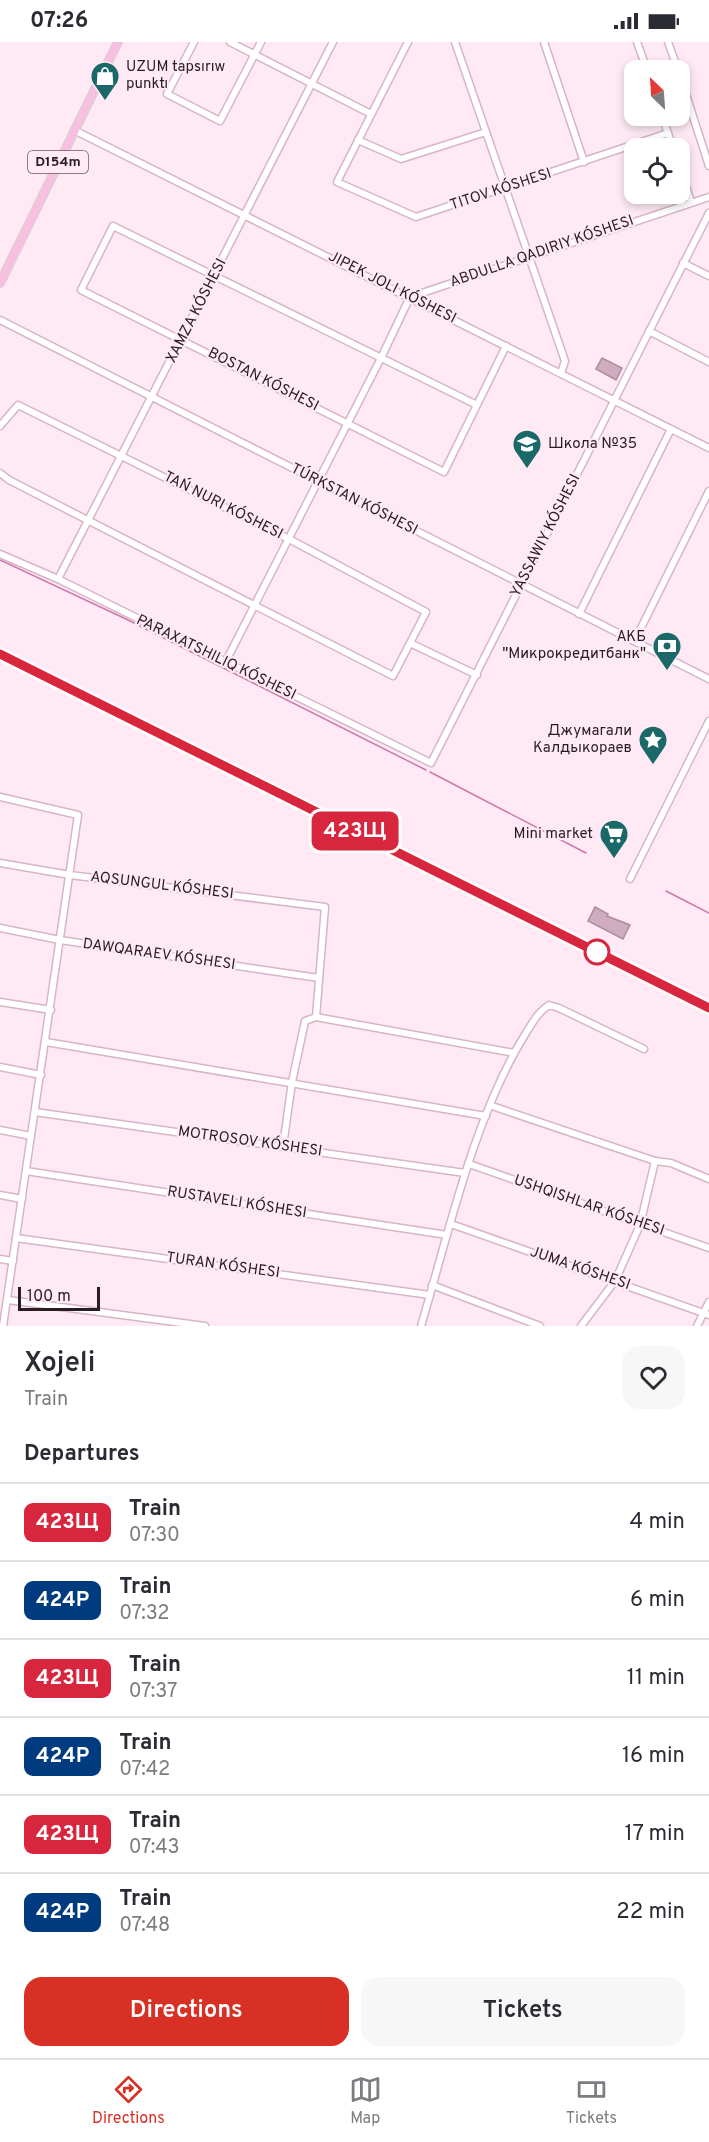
<!DOCTYPE html>
<meta charset="utf-8">
<style>
body{margin:0;font-family:Overpass,sans-serif;background:#f7f7f7;color:#2b2b33;height:100vh;display:flex;flex-direction:column;font-size:22px;white-space:nowrap}
*{box-sizing:border-box;margin:0}
p{font-size:20px;color:#7c7c81}
.icon{flex:none;width:33px;height:33px;fill:none;stroke:currentColor;stroke-width:2;stroke-linecap:round;stroke-linejoin:round}
.map{position:relative;height:1284px;overflow:hidden}
.side{display:flex;flex-direction:column;background:#fff;flex:1}
.side>*{flex:none}
.badge{padding:0 12px;border-radius:9px;font-size:21px;line-height:39px}
.needle{width:39px;rotate:335deg}
.tools{position:absolute;left:624px;top:18px;display:grid;gap:12px}
.tools a{display:grid;place-items:center;width:66px;height:66px;border-radius:12px;background:#fff;box-shadow:0 3px 9px #0003;font-size:30px}
.scale{position:absolute;left:18px;bottom:15px;width:82px;box-sizing:border-box;padding-left:6px;border:3px solid #291d23;border-top:0;font-size:16px;line-height:21px;white-space:nowrap;color:#291d23;-webkit-text-stroke:4px #fee9f4;paint-order:stroke}
.map>.badge{position:absolute;translate:-50% -50%;box-shadow:0 0 0 3px #fff}
h2{padding:0 24px;font-size:22px;line-height:54px}
.round{display:grid;place-items:center;flex:none;width:63px;height:63px;border-radius:18px;background:#f7f7f7}
.headline{display:flex;align-items:center;justify-content:space-between;height:102px;padding:0 24px}
h1{font-size:28px;font-weight:600;line-height:45px}
.cta{display:flex;gap:12px;margin-top:auto;padding:12px 24px}
.cta a{flex:1;height:69px;border-radius:18px;background:#d93025;color:#fff;font-size:24px;font-weight:600;line-height:69px;text-align:center}
.cta a+a{background:#f7f7f7;color:#2b2b33}
ul{padding:0;list-style:none}
li{display:flex;align-items:center;gap:18px;height:78px;padding:0 24px;border-top:2px solid #e1e1e2}
li div{flex:1}
li b{display:block;font-size:22px}
li em{font-style:normal}
li .badge{min-width:66px;font-weight:700;text-align:center}
.status{display:flex;justify-content:space-between;align-items:center;height:42px;padding:0 30px;background:#fff;direction:ltr}
.status svg{height:16px;fill:currentColor}
.menu{display:flex;justify-content:space-around;align-items:center;height:84px;border-top:2px solid #e1e1e2;background:#fff;font-size:16px;color:#7c7c81}
.menu a{display:grid;justify-items:center;gap:3px}
.menu .on{color:#d93025}
.map>svg:first-child{display:block}
</style>
<div class="status"><b>07:26</b><svg viewBox="0 0 49 12"><path d="M0 12V9h3v3zM5 12V6h3v6zM10 12V3h3v9zM15 12V0h3v12zM26 1h20v11H26zM47 4h2v5h-2z"/></svg></div>
<div class="map">
<svg width="709" height="1284" viewBox="0 0 709 1284">
<rect width="100%" height="100%" fill="#fee9f4"/>
<g fill="none" stroke-linecap="round" stroke-linejoin="round">
<!-- stream -->
<g stroke="#ce77aa" stroke-width="1.5">
<polyline points="0,518 126,577 426,728"/>
<polyline points="430,730 586,811"/>
<polyline points="666,849 709,871"/>
</g>
</g>
<!-- building -->
<g fill="#cfadbf" stroke="#ac8c9d" stroke-width="1.5">
<polygon points="602,316 622,326 616,338 596,327"/>
<polygon points="595,865 608,872 607,874 630,883 623,897 588,879"/>
</g>
<g fill="none" stroke-linecap="round" stroke-linejoin="round">
<!-- minor casing -->
<g stroke="#d7b5c7" stroke-width="9">
<g id="minor">
<polyline points="194,0 167,52 220,79 261,0"/>
<polyline points="230,0 371,72"/>
<polyline points="408,0 337,140 416,175 668,91"/>
<polyline points="455,0 565,319 561,331"/>
<polyline points="544,0 584,120"/>
<polyline points="637,0 647,28"/>
<polyline points="668,0 678,28"/>
<polyline points="680,34 709,124"/>
<polyline points="662,74 673,106"/>
<polyline points="74,88 709,406"/>
<polyline points="358,98 401,117 486,90"/>
<polyline points="680,126 691,160"/>
<polyline points="683,221 709,234"/>
<polyline points="0,278 709,637"/>
<polyline points="649,289 709,320"/>
<polyline points="477,363 113,184 81,248 444,430 506,304"/>
<polyline points="0,384 18,363 289,497 426,570 393,634 9,438 0,431"/>
<polyline points="0,512 58,537 431,721 709,171"/>
<polyline points="58,537 333,0"/>
<polyline points="579,572 671,387"/>
<polyline points="635,598 709,449"/>
<polyline points="410,601 477,633"/>
<polyline points="225,621 381,316 410,255 709,155"/>
<polyline points="0,755 78,773 3,1284"/>
<polyline points="0,821 70,833 325,865 316,975"/>
<polyline points="630,837 709,679"/>
<polyline points="0,886 60,898 319,936"/>
<polyline points="0,960 51,968"/>
<polyline points="46,1000 486,1074"/>
<polyline points="0,1025 41,1033"/>
<polyline points="492,1064 655,1119 671,1121 709,1137"/>
<polyline points="35,1070 465,1131"/>
<polyline points="0,1088 31,1094"/>
<polyline points="283,1104 292,1040 305,979 316,975 514,1011"/>
<polyline points="469,1122 709,1206"/>
<polyline points="26,1129 447,1193"/>
<polyline points="0,1153 22,1157"/>
<polyline points="451,1182 709,1273"/>
<polyline points="16,1196 430,1253"/>
<polyline points="0,1217 13,1219"/>
<polyline points="432,1243 540,1284"/>
<polyline points="8,1258 205,1284"/>
<path d="M421,1284c28,-94 53,-210 105,-293 7,-11 12,-21 23,-28l10,3 85,41"/>
<polyline points="581,1284 615,1239 640,1183 655,1119"/>
<polyline points="697,1284 709,1260"/>
</g>
</g>
<!-- major casing -->
<g stroke="#d4d2d3" stroke-width="10">
<polyline id="major" points="0,241 118,0"/>
</g>
<!-- minor -->
<use href="#minor" stroke="#fff" stroke-width="6"/>
<!-- major -->
<use href="#major" stroke="#f8c0e0" stroke-width="8"/>
<!-- rail casing -->
<g stroke="#4d4047" stroke-width="4">
<polyline id="rail" points="0,612 709,966"/>
</g>
<!-- rail -->
<use href="#rail" stroke="#fee9f4" stroke-width="1.5" stroke-dasharray="4.5" stroke-linecap="butt"/>
</g>
<g fill="none" stroke-linecap="round" stroke-linejoin="round">
<!-- line casing -->
<g stroke="#fff" stroke-width="14">
<polyline id="line" points="0,612 709,966"/>
</g>
<!-- line -->
<use href="#line" stroke="#d7263d" stroke-width="9"/>
</g>
<!-- icons -->
<defs>
<g id="shop-pin" transform="scale(1.5)"><path d="M0 17L-7.5 6A9.5 9.5 0 1 1 7.5 6Z" fill="#1a6868" stroke="#fee9f4"/><path d="M-5-2.5h2.3a2.7 3.5 0 0 1 5.4 0H5L5.5 6h-11ZM-1.5-2.5h3a1.5 2.3 0 0 0-3 0Z" fill="#fff"/></g>
<g id="school-pin" transform="scale(1.5)"><path d="M0 17L-7.5 6A9.5 9.5 0 1 1 7.5 6Z" fill="#1a6868" stroke="#fee9f4"/><path d="M0-5L7-2L0 1L-7-2ZM-4 1L0 2.5L4 1V4Q0 6-4 4Z" fill="#fff"/></g>
<g id="bank-pin" transform="scale(1.5)"><path d="M0 17L-7.5 6A9.5 9.5 0 1 1 7.5 6Z" fill="#1a6868" stroke="#fee9f4"/><path d="M-6-4H6V4H-6ZM0-2.3a2.3 2.3 0 1 0 0 4.6a2.3 2.3 0 1 0 0-4.6Z" fill="#fff"/></g>
<g id="sight-pin" transform="scale(1.5)"><path d="M0 17L-7.5 6A9.5 9.5 0 1 1 7.5 6Z" fill="#1a6868" stroke="#fee9f4"/><path d="M0-6L1.8-2.2L6-1.7L2.9 1.2L3.7 5.4L0 3.3L-3.7 5.4L-2.9 1.2L-6-1.7L-1.8-2.2Z" fill="#fff"/></g>
<g id="supermarket-pin" transform="scale(1.5)"><path d="M0 17L-7.5 6A9.5 9.5 0 1 1 7.5 6Z" fill="#1a6868" stroke="#fee9f4"/><path d="M-6-5.5h2.5l.6 2H6L4.5 2H-2.5L-4.4-4H-6ZM-1.5 3.2a1.3 1.3 0 1 0 .1 0ZM3 3.2a1.3 1.3 0 1 0 .1 0Z" fill="#fff"/></g>
</defs>
<g fill-rule="evenodd">
<use href="#shop-pin" x="105" y="34"/>
<use href="#school-pin" x="527" y="402"/>
<use href="#bank-pin" x="667" y="604"/>
<use href="#sight-pin" x="653" y="698"/>
<use href="#supermarket-pin" x="614" y="792"/>
</g>
<!-- markers -->
<circle fill="#fff" stroke="#d7263d" stroke-width="3" cx="597" cy="910" r="12"/>
<g text-anchor="middle" dominant-baseline="central" stroke-width="4.5" stroke-linejoin="round" paint-order="stroke">
<!-- shield labels -->
<rect fill="#fee9f4" stroke="#695a62" stroke-width="1.5" x="28" y="109" width="60" height="22" rx="4.5"/>
<g font-size="14" font-weight="bold" fill="#291d23">
<text x="58" y="120">D154m</text>
</g>
<!-- poi labels -->
<g font-size="15" fill="#291d23" stroke="#fee9f4" text-anchor="end">
<text x="126" y="25" text-anchor="start">UZUM tapsırıw<tspan x="126" dy="17">punktı</tspan></text>
<text x="548" y="402" text-anchor="start">Школа №35</text>
<text x="646" y="595">АКБ<tspan x="646" dy="17">"Микрокредитбанк"</tspan></text>
<text x="632" y="689">Джумагали<tspan x="632" dy="17">Калдыкораев</tspan></text>
<text x="593" y="792">Mini market</text>
</g>
<!-- street labels -->
<g font-size="15" fill="#291d23" stroke="#fee9f4">
<text transform="translate(501 148) rotate(-18)">TITOV KÓSHESI</text>
<text transform="translate(542 210) rotate(-19)">ABDULLA QADIRIY KÓSHESI</text>
<text transform="translate(392 246) rotate(27)">JIPEK JOLI KÓSHESI</text>
<text transform="translate(197 269) rotate(-63)">XAMZA KÓSHESI</text>
<text transform="translate(263 338) rotate(27)">BOSTAN KÓSHESI</text>
<text transform="translate(354 458) rotate(27)">TÚRKSTAN KÓSHESI</text>
<text transform="translate(223 464) rotate(27)">TAŃ NURI KÓSHESI</text>
<text transform="translate(546 494) rotate(-63)">YASSAWIY KÓSHESI</text>
<text transform="translate(216 616) rotate(26)">PARAXATSHILIQ KÓSHESI</text>
<text transform="translate(162 844) rotate(7)">AQSUNGUL KÓSHESI</text>
<text transform="translate(159 913) rotate(8)">DAWQARAEV KÓSHESI</text>
<text transform="translate(250 1100) rotate(8)">MOTROSOV KÓSHESI</text>
<text transform="translate(237 1161) rotate(9)">RUSTAVELI KÓSHESI</text>
<text transform="translate(589 1164) rotate(19)">USHQISHLAR KÓSHESI</text>
<text transform="translate(223 1224) rotate(8)">TURAN KÓSHESI</text>
<text transform="translate(580 1227) rotate(19)">JUMA KÓSHESI</text>
</g>
</g>
</svg>
<div class="tools">
<a><svg class="needle" viewBox="-14 -14 28 28"><path d="M0-13l5 13h-10z" fill="#e53935"/><path d="M0 13l5-13h-10z" fill="#7c7c81"/></svg></a>
<a><svg class="icon" aria-label="locate" viewBox="0 0 24 24"><circle cx="12" cy="12" r="6"/><path d="M12 2v4M12 18v4M2 12h4M18 12h4"/></svg></a>
</div>
<div class="scale">100 m</div>
<b class="badge" style="left:355px;top:789px;background:#d7263d;color:#fff">423Щ</b>
</div>
<section class="side">
<div class="headline"><div><h1>Xojeli</h1><p>Train</p></div><a class="round"><svg class="icon" aria-label="heart" viewBox="0 0 24 24"><path d="M12 20l-8-8c-3-5 5-10 8-4 3-6 11-1 8 4z"/></svg></a></div>
<h2>Departures</h2>
<ul>
<li><span class="badge" style="background:#d7263d;color:#fff">423Щ</span><div><b>Train</b><p>07:30</p></div><em>4 min</em></li>
<li><span class="badge" style="background:#003b80;color:#fff">424Р</span><div><b>Train</b><p>07:32</p></div><em>6 min</em></li>
<li><span class="badge" style="background:#d7263d;color:#fff">423Щ</span><div><b>Train</b><p>07:37</p></div><em>11 min</em></li>
<li><span class="badge" style="background:#003b80;color:#fff">424Р</span><div><b>Train</b><p>07:42</p></div><em>16 min</em></li>
<li><span class="badge" style="background:#d7263d;color:#fff">423Щ</span><div><b>Train</b><p>07:43</p></div><em>17 min</em></li>
<li><span class="badge" style="background:#003b80;color:#fff">424Р</span><div><b>Train</b><p>07:48</p></div><em>22 min</em></li>
</ul>
<div class="cta"><a>Directions</a><a>Tickets</a></div>
</section>
<nav class="menu">
<a class="on"><svg class="icon" aria-label="directions" viewBox="0 0 24 24"><path d="M12 3l9 9-9 9-9-9zM9 14v-3h6M13 9l2 2-2 2"/></svg>Directions</a>
<a><svg class="icon" aria-label="map" viewBox="0 0 24 24"><path d="M3 6l6-2 6 2 6-2v14l-6 2-6-2-6 2zM9 4v14M15 6v14"/></svg>Map</a>
<a><svg class="icon" aria-label="tickets" viewBox="0 0 24 24"><path d="M3 7h18v10H3zM15 7v10"/></svg>Tickets</a>
</nav>
